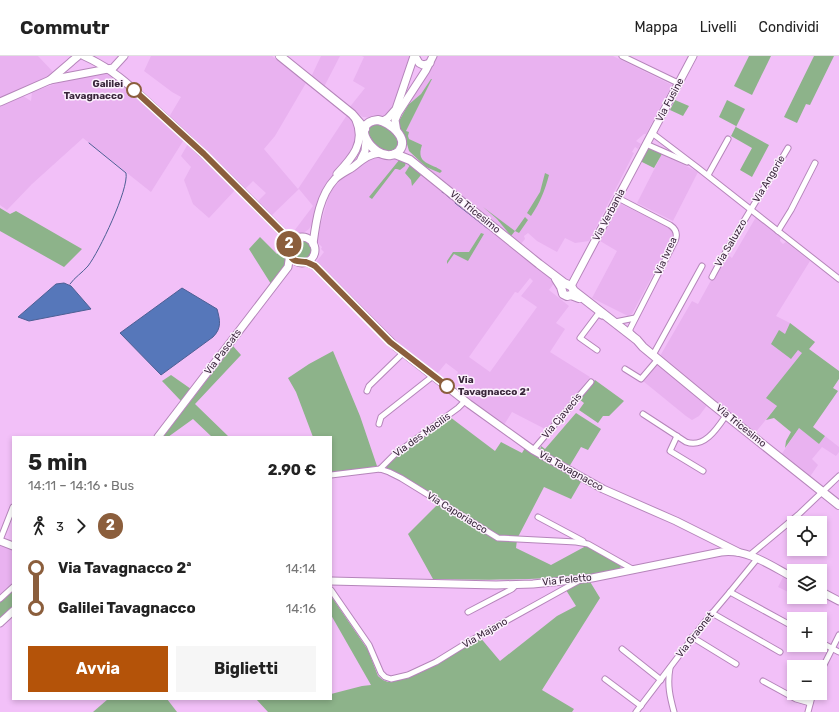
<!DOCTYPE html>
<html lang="it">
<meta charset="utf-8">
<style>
body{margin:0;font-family:Rubik,sans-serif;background:#f6f6f6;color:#222;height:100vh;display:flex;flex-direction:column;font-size:15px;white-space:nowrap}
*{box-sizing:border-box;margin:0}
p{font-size:13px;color:#767676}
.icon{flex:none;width:22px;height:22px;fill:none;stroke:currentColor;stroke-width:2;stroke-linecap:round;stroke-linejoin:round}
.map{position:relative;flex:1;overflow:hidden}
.drawer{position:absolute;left:12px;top:380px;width:320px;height:264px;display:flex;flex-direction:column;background:#fff;border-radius:0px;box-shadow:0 2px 6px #0003}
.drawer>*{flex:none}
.badge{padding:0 8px;border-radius:13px;font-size:14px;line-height:26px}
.controls{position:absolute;left:787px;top:460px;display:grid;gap:8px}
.controls a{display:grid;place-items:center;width:40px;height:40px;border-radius:0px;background:#fff;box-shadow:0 2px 6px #0003;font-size:20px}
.map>.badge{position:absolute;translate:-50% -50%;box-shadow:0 0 0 2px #fff}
.legs{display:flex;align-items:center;gap:6px;height:44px;padding:0 16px;font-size:13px}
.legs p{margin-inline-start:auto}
.overview{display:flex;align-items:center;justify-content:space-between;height:68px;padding:0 16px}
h1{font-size:22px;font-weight:700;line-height:30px}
.button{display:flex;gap:8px;margin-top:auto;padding:8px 16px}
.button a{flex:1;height:46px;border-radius:0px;background:#b45309;color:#fff;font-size:16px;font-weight:700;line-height:46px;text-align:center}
.button a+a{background:#f6f6f6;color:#222}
ul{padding:0 16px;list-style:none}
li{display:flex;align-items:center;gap:14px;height:40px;font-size:15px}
li i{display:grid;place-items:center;width:6px;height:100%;margin:0 5px;background:currentColor}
li i::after{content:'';width:10px;height:10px;margin:-5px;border:3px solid;border-radius:50%;background:#fff}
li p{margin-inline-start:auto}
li:first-child i{background:linear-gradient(#0000 50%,currentColor 0)}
li:last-child i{background:linear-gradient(currentColor 50%,#0000 0)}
header{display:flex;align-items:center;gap:24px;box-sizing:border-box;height:56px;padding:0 20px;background:#fff;border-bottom:1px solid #e0e0e0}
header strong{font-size:19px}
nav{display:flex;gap:22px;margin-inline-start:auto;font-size:14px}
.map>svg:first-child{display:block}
</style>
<header>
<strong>Commutr</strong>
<nav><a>Mappa</a><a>Livelli</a><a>Condividi</a></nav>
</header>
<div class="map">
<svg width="839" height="656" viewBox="0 0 839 656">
<rect width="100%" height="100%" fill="#f2c0f8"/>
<!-- built -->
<g fill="#e9b2f0" fill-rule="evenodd">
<polygon points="0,0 38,0 54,17 48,22 0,42"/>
<polygon points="151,0 272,0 306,27 275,80 264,93 298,133 347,59 352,63 357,72 356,93 327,128 314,165 309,173 302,178 291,179 313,150 299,133 271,160 257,146 266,137 253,125 244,134 169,61 181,41 172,36 144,15"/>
<polygon points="321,0 340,0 324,31 311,21"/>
<polygon points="362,0 412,0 393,54 384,62 363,61 349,52 365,32 353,25 364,1"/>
<polygon points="437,0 613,0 672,29 646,78 644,78 636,85 641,88 638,93 635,91 632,96 634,97 589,185 575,187 565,182 557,196 537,185 528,177 524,180 525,183 520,189 511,180 426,111 440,117 435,111 424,106 420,99 421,89 409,83 406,75 432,23 421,38 408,49"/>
<polygon points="105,17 115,20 185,82 151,136 83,82 32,128 7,154 0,149 0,50 23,40 31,45 32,36 58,27"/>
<polygon points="189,86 235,134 209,162 193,148 184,124 191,111 181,100"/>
<polygon points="662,98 698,116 673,165 637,147"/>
<path d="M374,101l14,2 7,-1 11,4 149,120 -6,8 20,16 -13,17 9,6 -15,23 40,25 -43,53 -35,-18 -8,13 -44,-32 5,-7 -9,-10 2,-4 -12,-9 -10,12 -42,-32 -77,-78v-4l7,-9 -3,-3 1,-2 -5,-5v-5l12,-42 6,-9 8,-8 16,-10 10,-9zM530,222l3,3 -12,15 16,11 -47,65 -21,-15 46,-65 3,1z"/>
<polygon points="621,148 669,172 672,176 673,181 632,258 628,260 592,242 617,195 600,185 617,151"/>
<polygon points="756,161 781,181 780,185 783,188 786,186 810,205 776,260 790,267 815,286 769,344 777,350 755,377 660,300 692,245 698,248 726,197 732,202"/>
<polygon points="657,307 708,348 699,360 692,364 686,360 643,325"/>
<polygon points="799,372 819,388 825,380 839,391 839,396 836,400 822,391 812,403 818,409 809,422 781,399"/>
<polygon points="0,487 13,493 13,528 0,539"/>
<polygon points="784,519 794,524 794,539 778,531"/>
</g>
<!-- green -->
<g fill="#8db38a">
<polygon points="749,0 771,0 752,39 734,30"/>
<polygon points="814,0 834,0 810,49 806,48 797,67 784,61"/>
<path d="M431,23h1l-26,52 3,1 -1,4 1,3 13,6c-7,20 11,18 20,26l-2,2 -14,-6 -17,-16 -4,-14 -6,-10v-6l9,-16 13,-11z"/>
<polygon points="675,44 689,50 683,60 670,54"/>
<polygon points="727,44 745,53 736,71 769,89 752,121 740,114 752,92 731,80 736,70 719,61"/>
<polygon points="381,67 398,81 400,87 394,96 383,95 370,85 366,76 369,70"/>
<polygon points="647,93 652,93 662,98 654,112 640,105"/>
<polygon points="400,103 406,106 405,110 400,114 397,113 395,113 372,143 369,141"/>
<polygon points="410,109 421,119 412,130 411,124 405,117"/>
<path d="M545,117l4,2c-4,15 -9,28 -18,41l-4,-3 13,-21z"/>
<polygon points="483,151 515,175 525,161 528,164 519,177 515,175 511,180 497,163"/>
<polygon points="0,152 10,158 16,155 82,193 64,211 0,175"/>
<polygon points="481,177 484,178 468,205 454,198 447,208 447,205 453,196 469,196"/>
<polygon points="260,181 277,198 286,188 287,200 285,209 271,228 249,193"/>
<circle cx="302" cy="194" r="10"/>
<polygon points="790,267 815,286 809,293 839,315 839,323 833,332 838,335 813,371 825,380 819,388 799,372 785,392 786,385 791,376 774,362 766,364 777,350 766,342 802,297 798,294 791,303 771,288 779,274 785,278"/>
<polygon points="233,290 241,299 195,348 229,381 212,381 193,363 168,381 163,381"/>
<polygon points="333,295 360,360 377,410 331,418 331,381 313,381 296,336 288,322 309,308"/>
<polygon points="171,319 191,333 181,345 162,325"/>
<polygon points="595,324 624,345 609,360 603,360 598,367 579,354 584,347 579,343"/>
<polygon points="576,357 601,373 588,394 581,391 569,411 540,395 541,390 545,393"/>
<polygon points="450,361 495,395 501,386 522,397 525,392 582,424 571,443 544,431 518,481 505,481 496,479 389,413 385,411 388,406"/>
<path d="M438,448l53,32 26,4 -1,8 35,17 35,-19 33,17 2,4c-6,6 -21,6 -29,7 -53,7 -106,6 -159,5l-25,-45z"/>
<polygon points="584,524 589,524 600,542 542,634 574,653 572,656 268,656 256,643 331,643 331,638 362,630 371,629 331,559 331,540 368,594 378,620 383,624 388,626 392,626 402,622 479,580 500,605 557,560 576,550 566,534"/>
<polygon points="13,534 13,551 0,562 0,546"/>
<polygon points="108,643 167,643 177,656 93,656"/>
</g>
<!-- water -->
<g fill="#5677ba" stroke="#4d5f94">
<polygon points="64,227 71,230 91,253 29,265 18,261 56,228"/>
<path d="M182,232l35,21c3,11 5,19 -4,28l-52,38 -41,-42z"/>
</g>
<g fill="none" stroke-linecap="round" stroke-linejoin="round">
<!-- stream -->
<g stroke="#4d5f94" stroke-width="1">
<polyline points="442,136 444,137"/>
<polyline points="445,138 451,143"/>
<polyline points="455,147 487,172"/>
<path d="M70,228c5,-7 12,-11 18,-18 11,-14 41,-77 38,-93l-37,-30"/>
</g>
<!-- street casing -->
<g stroke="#b585ba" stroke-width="7">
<g id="street">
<polyline points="622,0 678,27"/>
<polyline points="652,77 698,112 839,223"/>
<polyline points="646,88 687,106"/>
<polyline points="708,119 728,83"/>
<path d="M618,142l52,27c6,4 8,9 5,16l-45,88v3l3,3"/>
<polyline points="778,175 791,154 815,107"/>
<path d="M712,221c23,-44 51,-86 76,-129"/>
<polyline points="615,266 635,262"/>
<polyline points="597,294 580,282 598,258 602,260"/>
<polyline points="653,299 702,210"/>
<polyline points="625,313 641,323 658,303"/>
<polyline points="367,335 369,330 403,297"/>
<path d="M643,358l43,28c19,7 32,-15 41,-28"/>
<polyline points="379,368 381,361 433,320"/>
<polyline points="677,380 670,395 703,415"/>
<polyline points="533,394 591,326"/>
<polyline points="380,413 394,399 458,352 465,345"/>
<polyline points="331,419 380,413 389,416 401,422 498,482 576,486 588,488 634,514"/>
<polyline points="538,461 583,485"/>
<polyline points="0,484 13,451"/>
<polyline points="750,499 798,459 839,420"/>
<polyline points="331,534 369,589 381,617 385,621 391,623 408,619 436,606 470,585 580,524"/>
<polyline points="730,536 794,571"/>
<polyline points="0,543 13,531"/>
<polyline points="468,556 512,533 517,528"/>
<polyline points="712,557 780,596"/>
<polyline points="692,581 736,608"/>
<polyline points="820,586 839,596"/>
<polyline points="622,593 661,624"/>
<path d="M670,612c-3,17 0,29 4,44"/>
<polyline points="820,617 839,579"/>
<polyline points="605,623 641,650"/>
<polyline points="763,625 796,643 810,647"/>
<polyline points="636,656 703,568 730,536 757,503"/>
<polyline points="808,656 813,637"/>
</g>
</g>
<!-- secondary casing -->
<g stroke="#b585ba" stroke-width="9">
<g id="secondary">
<path d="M84,0c34,15 53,37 80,61 42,38 82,78 122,119l3,11"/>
<polyline points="415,0 419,7 423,9 430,7"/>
<polyline points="72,5 78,0"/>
<polyline points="50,24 71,6"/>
<polyline points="0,46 50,24 113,12 124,0"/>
<polyline points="383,65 388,62 396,53 414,0"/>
<polyline points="397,76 395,64 398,57 426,14 433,0"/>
<polyline points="361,103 365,95 366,84"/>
<path d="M337,118c15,-16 29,-31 19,-54"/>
<circle cx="302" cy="194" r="13"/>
<path d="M313,188c3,-22 6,-48 22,-65 5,-5 12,-8 18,-12 9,-7 15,-13 27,-14"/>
<polyline points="306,206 315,210 396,291 469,348 533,394 603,433 676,465 738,496"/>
<polyline points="571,230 693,0"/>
<polyline points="158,381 288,211 290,198"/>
<polyline points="0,485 13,490"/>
<path d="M331,525l165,4 37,-1 59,-6 129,-26c26,-4 50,14 73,26"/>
<polyline points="820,535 839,545"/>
<polyline points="0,567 13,555"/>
</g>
</g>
<!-- primary casing -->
<g stroke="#b585ba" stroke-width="10">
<g id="primary">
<polyline points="280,0 352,58 365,73"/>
<path d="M378,64c12,2 32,19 21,31 -2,2 -5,4 -8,4 -18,3 -43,-32 -13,-35z"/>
<polyline points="395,98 410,104 539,208 564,227 571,230 574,235 637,284 643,291 712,348 839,449"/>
<polyline points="556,223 561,231 563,238 567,240 571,239 579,242"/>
</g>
</g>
<!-- street -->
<use href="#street" stroke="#fff" stroke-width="5"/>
<!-- secondary -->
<use href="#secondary" stroke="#fff" stroke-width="7"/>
<!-- primary -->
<use href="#primary" stroke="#fff" stroke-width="8"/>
</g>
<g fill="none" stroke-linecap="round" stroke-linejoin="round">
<!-- line-1 casing -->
<g stroke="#fff" stroke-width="9">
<path id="line-1" d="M134,34l70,64 82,82c2,6 1,13 4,19 3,8 10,6 16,7 3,1 7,3 9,4l75,76 57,44"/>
</g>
<!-- line-1 -->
<use href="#line-1" stroke="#8b5e3c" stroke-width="6"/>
</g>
<!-- markers -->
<g fill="#fff" stroke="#8b5e3c" stroke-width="2">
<circle cx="134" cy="34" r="7"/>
<circle cx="447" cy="330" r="7"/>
</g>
<g text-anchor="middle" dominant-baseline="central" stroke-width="3" stroke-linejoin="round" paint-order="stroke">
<!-- stop labels -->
<g font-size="10" font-weight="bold" fill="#39263b" stroke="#fcf1fd" text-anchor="end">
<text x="123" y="28">Galilei<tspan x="123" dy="12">Tavagnacco</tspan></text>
<text x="458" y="324" text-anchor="start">Via<tspan x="458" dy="12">Tavagnacco 2ª</tspan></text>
</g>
<!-- street labels -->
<g font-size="10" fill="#39263b" stroke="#fcf1fd">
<text transform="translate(670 44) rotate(-62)">Via Fusine</text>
<text transform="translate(769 123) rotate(-59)">Via Angorie</text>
<text transform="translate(475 156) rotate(39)">Via Tricesimo</text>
<text transform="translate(609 159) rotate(-62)">Via Verbania</text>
<text transform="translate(731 187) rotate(-60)">Via Saluzzo</text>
<text transform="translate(666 200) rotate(-66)">Via Ivrea</text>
<text transform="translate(223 296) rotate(-53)">Via Pascats</text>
<text transform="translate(562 360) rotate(-50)">Via Cjavecis</text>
<text transform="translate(741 370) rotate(39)">Via Tricesimo</text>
<text transform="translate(422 379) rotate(-36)">Via des Macilis</text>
<text transform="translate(571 415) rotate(29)">Via Tavagnacco</text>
<text transform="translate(457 457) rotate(32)">Via Caporiacco</text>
<text transform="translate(567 524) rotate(-6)">Via Feletto</text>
<text transform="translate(485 577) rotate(-30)">Via Majano</text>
<text transform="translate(695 579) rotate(-52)">Via Graonet</text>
</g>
</g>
</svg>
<div class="controls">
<a><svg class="icon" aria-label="locate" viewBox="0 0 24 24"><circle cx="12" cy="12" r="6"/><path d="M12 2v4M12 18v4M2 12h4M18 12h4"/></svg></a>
<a><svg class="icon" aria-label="layers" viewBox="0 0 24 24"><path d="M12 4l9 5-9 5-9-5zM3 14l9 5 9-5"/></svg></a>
<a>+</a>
<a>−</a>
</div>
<b class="badge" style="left:289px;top:188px;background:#8b5e3c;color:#fff">2</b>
<section class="drawer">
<div class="overview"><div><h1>5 min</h1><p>14:11 – 14:16 · Bus</p></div><b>2.90 €</b></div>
<div class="legs"><svg class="icon" aria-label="walk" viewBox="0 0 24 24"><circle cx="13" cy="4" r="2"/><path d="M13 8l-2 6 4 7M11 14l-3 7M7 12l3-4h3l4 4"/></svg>3<svg class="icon" aria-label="forward" viewBox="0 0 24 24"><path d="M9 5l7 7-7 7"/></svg><b class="badge" style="background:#8b5e3c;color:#fff">2</b></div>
<ul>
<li><i style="color:#8b5e3c"></i><b>Via Tavagnacco 2ª</b><p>14:14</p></li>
<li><i style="color:#8b5e3c"></i><b>Galilei Tavagnacco</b><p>14:16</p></li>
</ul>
<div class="button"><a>Avvia</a><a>Biglietti</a></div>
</section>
</div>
